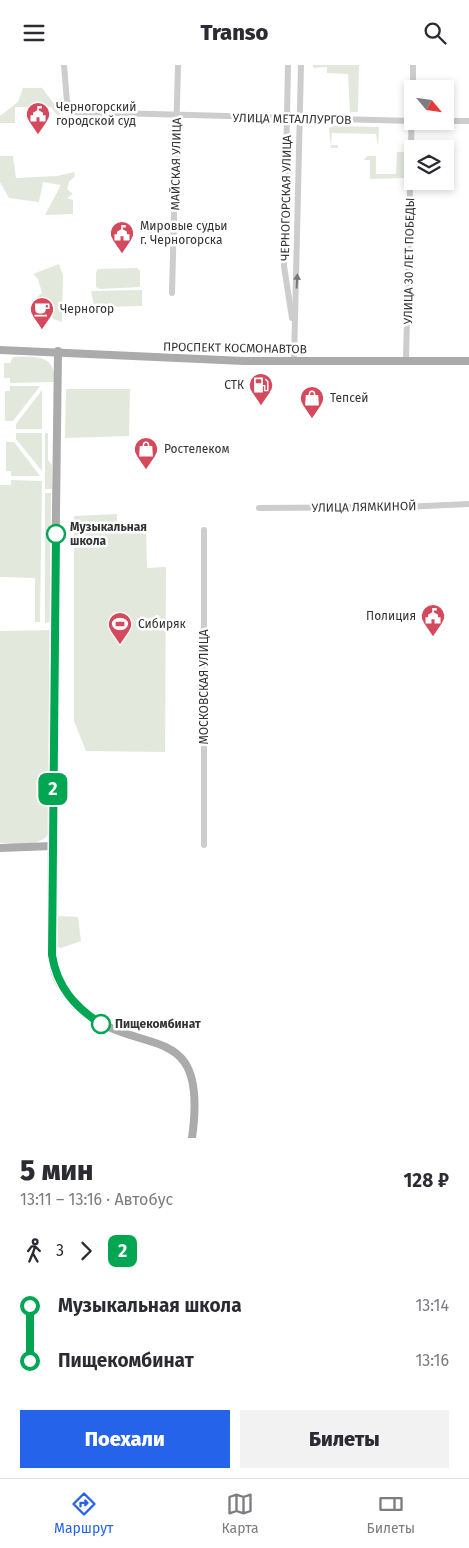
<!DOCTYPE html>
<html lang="ru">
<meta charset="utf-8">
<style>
body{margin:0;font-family:"Fira Sans",sans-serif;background:#f2f2f3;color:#2b2b33;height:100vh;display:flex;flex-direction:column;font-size:19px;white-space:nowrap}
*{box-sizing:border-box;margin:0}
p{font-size:16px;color:#7c7c81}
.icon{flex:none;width:28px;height:28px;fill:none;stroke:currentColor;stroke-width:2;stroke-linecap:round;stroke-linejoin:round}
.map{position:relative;height:1073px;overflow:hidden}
.details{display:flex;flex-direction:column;background:#fff;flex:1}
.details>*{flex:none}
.badge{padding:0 10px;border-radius:8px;font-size:18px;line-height:32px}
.needle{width:32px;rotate:119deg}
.fabs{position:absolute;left:404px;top:15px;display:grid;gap:10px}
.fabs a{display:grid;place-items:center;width:50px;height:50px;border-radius:0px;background:#fff;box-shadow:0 2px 8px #0003;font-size:25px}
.map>.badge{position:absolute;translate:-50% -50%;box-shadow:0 0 0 2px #fff}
.legs{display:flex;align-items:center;gap:8px;height:55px;padding:0 20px;font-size:16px}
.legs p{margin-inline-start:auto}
.summary{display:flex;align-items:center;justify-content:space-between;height:85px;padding:0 20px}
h1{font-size:28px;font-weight:800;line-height:38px}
.cta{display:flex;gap:10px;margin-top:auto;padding:10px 20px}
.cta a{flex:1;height:58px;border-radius:0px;background:#2563eb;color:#fff;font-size:20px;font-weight:800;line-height:58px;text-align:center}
.cta a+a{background:#f2f2f3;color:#2b2b33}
ul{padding:0 20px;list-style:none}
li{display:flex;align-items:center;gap:18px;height:55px;font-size:19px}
li i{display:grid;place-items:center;width:8px;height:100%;margin:0 6px;background:currentColor}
li i::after{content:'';width:12px;height:12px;margin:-6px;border:4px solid;border-radius:50%;background:#fff}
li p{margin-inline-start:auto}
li:first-child i{background:linear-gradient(#0000 50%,currentColor 0)}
li:last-child i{background:linear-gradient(currentColor 50%,#0000 0)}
header{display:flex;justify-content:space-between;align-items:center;height:65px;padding:0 20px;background:#fff;font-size:22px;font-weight:800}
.menu{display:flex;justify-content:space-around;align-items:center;height:70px;border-top:1px solid #e1e1e2;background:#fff;font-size:14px;color:#7c7c81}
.menu a{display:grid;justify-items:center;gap:2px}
.menu .active{color:#2563eb}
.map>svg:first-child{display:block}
</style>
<header><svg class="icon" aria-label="menu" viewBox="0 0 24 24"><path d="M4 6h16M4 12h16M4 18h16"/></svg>Transo<svg class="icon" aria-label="search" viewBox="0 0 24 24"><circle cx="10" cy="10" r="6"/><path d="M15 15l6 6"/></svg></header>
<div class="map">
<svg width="469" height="1073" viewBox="0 0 469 1073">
<rect width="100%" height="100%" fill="#fff"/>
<!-- green -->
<g fill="#e3e8dd">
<polygon points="313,0 359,0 358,47 350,47 348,9 327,8 327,2 313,3"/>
<polygon points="23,23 42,23 61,48 58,51 51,42 15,42 15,58 0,58 0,51 18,37"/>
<polygon points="334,61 379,62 378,81 376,69 332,68 331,80 338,80 338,83 331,83 329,63"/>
<polygon points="397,87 405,87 404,113 370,114 370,95 364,95 367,91 376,91 376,109 396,109"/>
<polygon points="0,91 13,91 16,113 57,111 74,107 75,111 69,117 67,124 73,129 67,133 73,135 73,149 45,150 61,120 43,117 39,137 9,133 0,117"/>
<path d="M59,199l4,12 -1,46 -8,-3 -7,-6 -17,1c-2,-10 5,-15 12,-21l-4,-14 -5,-5z"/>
<polygon points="137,203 140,206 140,222 100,224 96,222 96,208 98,204"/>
<polygon points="142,225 142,241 100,242 94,240 91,226"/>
<path d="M13,292c22,0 42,-4 42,25l-45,1v-5h-6v-15h6z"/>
<polygon points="10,321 40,321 13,356 5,356 5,326 10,326"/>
<polygon points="66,324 130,324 129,371 65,373"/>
<polygon points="42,325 42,364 16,364 16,359"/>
<polygon points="16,368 42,368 42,406 16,374"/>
<polygon points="45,368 48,368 48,395 52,400 52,424 45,424"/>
<polygon points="6,377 14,377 40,411 11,411 11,406 6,406"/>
<polygon points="11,415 42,416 40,557 35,557 35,513 0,512 0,420 11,420"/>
<polygon points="45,428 51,428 50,557 45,558"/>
<polygon points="117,449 117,463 146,463 147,503 166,502 165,687 86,686 74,656 74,451"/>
<path d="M52,565l-3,203c-8,15 -34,10 -49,10v-212z"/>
<polygon points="59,851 78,852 81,876 61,883 55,881 55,858"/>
</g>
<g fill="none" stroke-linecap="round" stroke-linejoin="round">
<!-- minor -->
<g stroke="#cdcdcd" stroke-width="6">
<polyline points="64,0 67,37 76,47 412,56"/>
<polyline points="288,0 284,201 292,253"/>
<polyline points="413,24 413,0"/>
<polyline points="445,56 469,56"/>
<polyline points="172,228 178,0"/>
<polyline points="294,296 301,0"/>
<polyline points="406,296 412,36"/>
<polyline points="259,443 403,442 469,439"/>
<polyline points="204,780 204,465"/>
</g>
<!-- major -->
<g stroke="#ababab" stroke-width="8">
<polyline points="0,285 244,296 469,296"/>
<path d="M58,286l-7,560c1,22 -3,47 6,67 4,10 11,18 18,25 58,61 135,7 117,135"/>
<polyline points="0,783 52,781"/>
</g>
</g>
<!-- one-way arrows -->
<defs><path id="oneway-solid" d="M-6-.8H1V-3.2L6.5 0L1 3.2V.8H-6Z" transform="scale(1.25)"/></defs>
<use fill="#787878" href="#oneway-solid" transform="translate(297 216) rotate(-87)"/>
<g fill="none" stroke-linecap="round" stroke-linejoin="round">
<!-- line-1 casing -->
<g stroke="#fff" stroke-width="11">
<path id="line-1" d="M56,469l-4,421c5,32 23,52 49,69"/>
</g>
<!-- line-1 -->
<use href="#line-1" stroke="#00a651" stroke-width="8"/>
</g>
<!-- icons -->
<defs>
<g id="civic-pin" transform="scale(1.25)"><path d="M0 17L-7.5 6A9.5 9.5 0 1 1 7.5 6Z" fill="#d5495c" stroke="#fff"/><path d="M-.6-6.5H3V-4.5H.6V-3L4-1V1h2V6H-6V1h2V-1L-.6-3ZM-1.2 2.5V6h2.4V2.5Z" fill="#fff"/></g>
<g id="cafe-pin" transform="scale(1.25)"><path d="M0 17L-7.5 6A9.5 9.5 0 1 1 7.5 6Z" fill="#d5495c" stroke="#fff"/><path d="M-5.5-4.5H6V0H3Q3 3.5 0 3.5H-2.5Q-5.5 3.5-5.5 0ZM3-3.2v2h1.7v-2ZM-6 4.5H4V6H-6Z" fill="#fff"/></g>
<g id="fuel-pin" transform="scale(1.25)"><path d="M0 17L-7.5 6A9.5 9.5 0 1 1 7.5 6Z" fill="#d5495c" stroke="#fff"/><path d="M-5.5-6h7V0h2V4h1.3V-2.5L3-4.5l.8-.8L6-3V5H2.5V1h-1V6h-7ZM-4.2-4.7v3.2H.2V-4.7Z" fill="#fff"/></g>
<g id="shop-pin" transform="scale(1.25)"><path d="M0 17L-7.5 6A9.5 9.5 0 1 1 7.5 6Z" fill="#d5495c" stroke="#fff"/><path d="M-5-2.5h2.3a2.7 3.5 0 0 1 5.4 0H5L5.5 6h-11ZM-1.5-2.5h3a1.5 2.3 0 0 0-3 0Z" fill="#fff"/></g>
<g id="stadium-pin" transform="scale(1.25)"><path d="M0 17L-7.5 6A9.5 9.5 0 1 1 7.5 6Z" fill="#d5495c" stroke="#fff"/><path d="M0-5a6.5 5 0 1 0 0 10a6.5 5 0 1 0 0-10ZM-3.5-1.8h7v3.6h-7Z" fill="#fff"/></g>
</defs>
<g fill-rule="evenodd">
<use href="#civic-pin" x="38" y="49"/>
<use href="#civic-pin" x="122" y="168"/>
<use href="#cafe-pin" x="42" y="244"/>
<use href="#fuel-pin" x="261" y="320"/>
<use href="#shop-pin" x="312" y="333"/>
<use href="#shop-pin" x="146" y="384"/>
<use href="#civic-pin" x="433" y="551"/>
<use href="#stadium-pin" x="120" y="559"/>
</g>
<!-- markers -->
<g fill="#fff" stroke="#00a651" stroke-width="2.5">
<circle cx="56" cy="469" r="9"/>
<circle cx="101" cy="959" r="9"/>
</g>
<g text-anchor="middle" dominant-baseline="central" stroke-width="5" stroke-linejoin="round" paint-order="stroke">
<!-- poi labels -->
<g font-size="12" fill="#333" stroke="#fff" text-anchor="start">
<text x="56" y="42">Черногорский<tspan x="56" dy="14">городской суд</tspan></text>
<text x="140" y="161">Мировые судьи<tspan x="140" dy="14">г. Черногорска</tspan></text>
<text x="60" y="244">Черногор</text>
<text x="244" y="320" text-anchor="end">СТК</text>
<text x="330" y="333">Тепсей</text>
<text x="164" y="384">Ростелеком</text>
<text x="416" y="551" text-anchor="end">Полиция</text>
<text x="138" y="559">Сибиряк</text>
</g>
<!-- street labels -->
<g font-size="12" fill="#333" stroke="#fff">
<text transform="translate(292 54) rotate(1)">УЛИЦА МЕТАЛЛУРГОВ</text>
<text transform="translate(176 99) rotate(-89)">МАЙСКАЯ УЛИЦА</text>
<text transform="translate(286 133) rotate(-89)">ЧЕРНОГОРСКАЯ УЛИЦА</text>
<text transform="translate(409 196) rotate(-89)">УЛИЦА 30 ЛЕТ ПОБЕДЫ</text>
<text transform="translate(235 283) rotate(1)">ПРОСПЕКТ КОСМОНАВТОВ</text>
<text transform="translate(364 442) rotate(-1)">УЛИЦА ЛЯМКИНОЙ</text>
<text transform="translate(204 622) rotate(-90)">МОСКОВСКАЯ УЛИЦА</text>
</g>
<!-- stop labels -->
<g font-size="12" font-weight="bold" fill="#333" stroke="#fff" text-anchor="start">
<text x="70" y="462">Музыкальная<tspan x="70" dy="14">школа</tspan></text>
<text x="115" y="959">Пищекомбинат</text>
</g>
</g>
</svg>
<div class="fabs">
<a><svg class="needle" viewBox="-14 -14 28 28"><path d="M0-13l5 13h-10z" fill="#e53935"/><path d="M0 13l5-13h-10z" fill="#7c7c81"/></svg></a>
<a><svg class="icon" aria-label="layers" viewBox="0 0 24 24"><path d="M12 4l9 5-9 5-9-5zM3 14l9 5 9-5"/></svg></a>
</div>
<b class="badge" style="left:53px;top:724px;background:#00a651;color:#fff">2</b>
</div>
<section class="details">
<div class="summary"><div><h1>5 мин</h1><p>13:11 – 13:16 · Автобус</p></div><b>128 ₽</b></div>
<div class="legs"><svg class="icon" aria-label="walk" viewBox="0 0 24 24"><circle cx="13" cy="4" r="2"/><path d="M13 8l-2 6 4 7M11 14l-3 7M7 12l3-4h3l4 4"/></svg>3<svg class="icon" aria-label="forward" viewBox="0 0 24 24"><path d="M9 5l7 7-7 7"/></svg><b class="badge" style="background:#00a651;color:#fff">2</b></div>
<ul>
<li><i style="color:#00a651"></i><b>Музыкальная школа</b><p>13:14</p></li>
<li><i style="color:#00a651"></i><b>Пищекомбинат</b><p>13:16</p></li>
</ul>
<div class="cta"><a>Поехали</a><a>Билеты</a></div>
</section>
<nav class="menu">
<a class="active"><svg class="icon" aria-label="directions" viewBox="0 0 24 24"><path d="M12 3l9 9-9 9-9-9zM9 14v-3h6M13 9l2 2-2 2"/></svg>Маршрут</a>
<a><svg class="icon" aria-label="map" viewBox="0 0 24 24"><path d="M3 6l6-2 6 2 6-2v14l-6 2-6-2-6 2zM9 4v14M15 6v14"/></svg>Карта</a>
<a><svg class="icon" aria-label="tickets" viewBox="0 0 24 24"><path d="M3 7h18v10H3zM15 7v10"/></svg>Билеты</a>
</nav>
